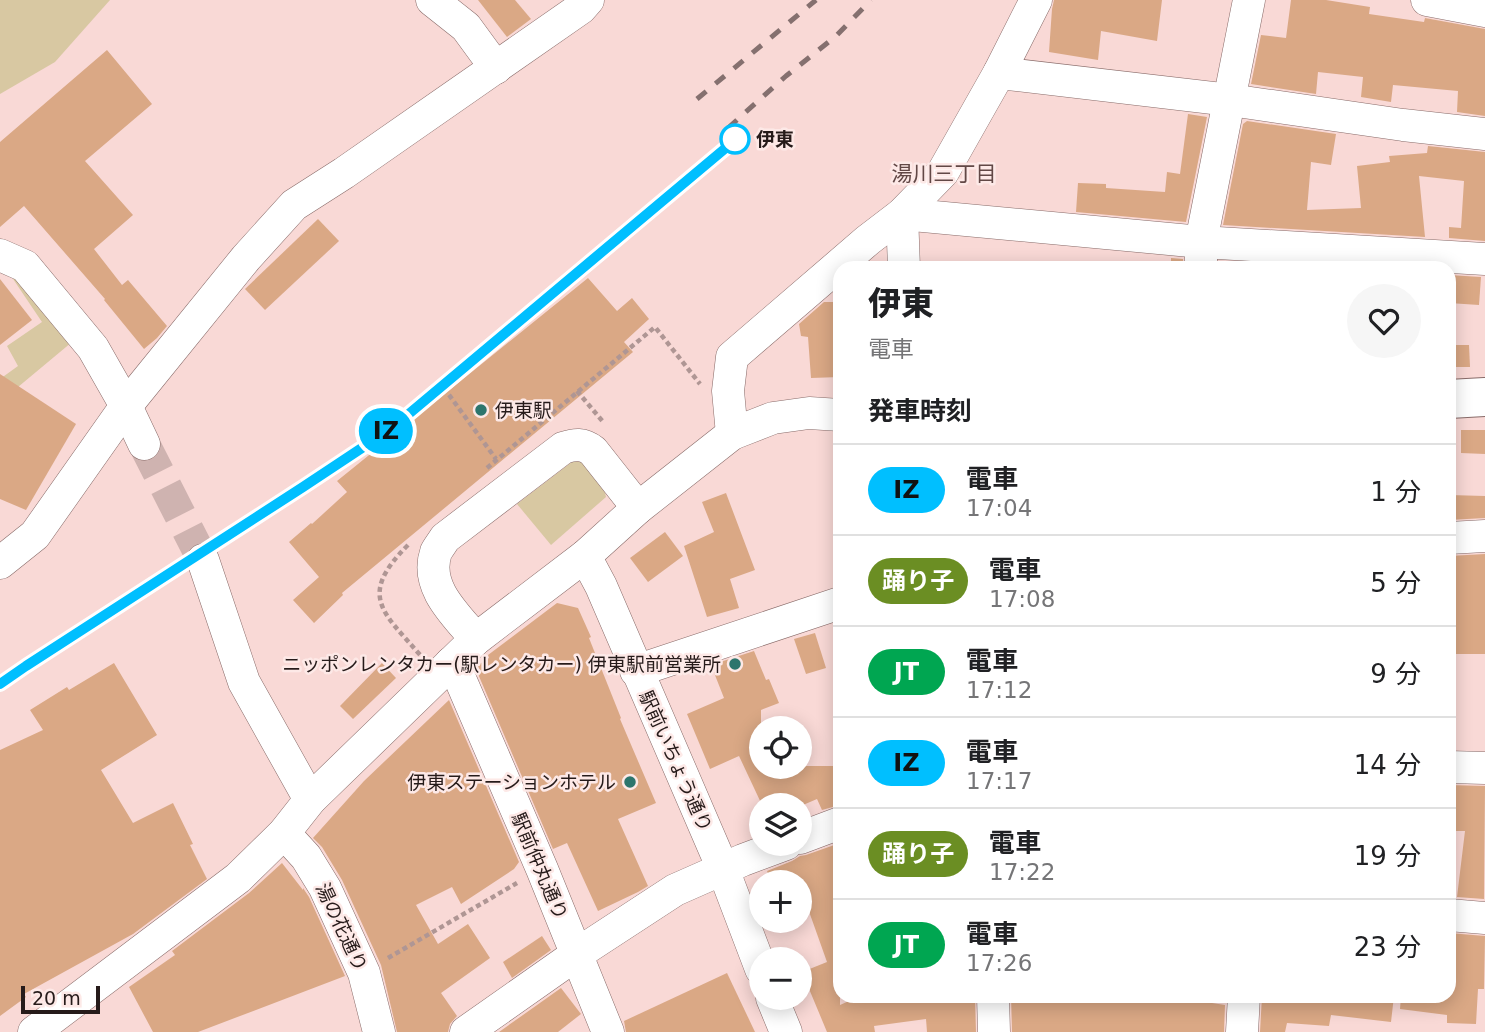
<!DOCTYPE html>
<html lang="ja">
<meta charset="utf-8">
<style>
body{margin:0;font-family:"DejaVu Sans","Noto Sans JP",sans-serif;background:#f6f6f6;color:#202124;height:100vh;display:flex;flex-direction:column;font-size:26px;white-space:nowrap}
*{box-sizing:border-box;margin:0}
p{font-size:23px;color:#757577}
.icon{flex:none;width:38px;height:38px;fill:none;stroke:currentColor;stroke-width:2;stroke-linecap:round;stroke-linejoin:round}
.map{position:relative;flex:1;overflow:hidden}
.sheet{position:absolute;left:833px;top:261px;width:623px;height:742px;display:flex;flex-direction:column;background:#fff;border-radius:21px;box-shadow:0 4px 18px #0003}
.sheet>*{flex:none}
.badge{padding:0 14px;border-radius:23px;font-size:24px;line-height:46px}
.tools{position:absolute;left:749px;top:716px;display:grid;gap:14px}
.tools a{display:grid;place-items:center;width:63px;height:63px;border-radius:50%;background:#fff;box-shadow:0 4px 18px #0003;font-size:35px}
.scale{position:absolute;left:21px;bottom:18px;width:79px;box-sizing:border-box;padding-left:7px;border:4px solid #261b1a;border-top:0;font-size:19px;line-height:24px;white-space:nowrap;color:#261b1a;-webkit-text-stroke:5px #fde9e7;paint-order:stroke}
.map>.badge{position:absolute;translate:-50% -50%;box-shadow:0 0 0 4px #fff}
h2{padding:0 35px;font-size:26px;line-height:63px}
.round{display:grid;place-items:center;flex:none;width:74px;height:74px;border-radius:37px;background:#f6f6f6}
.head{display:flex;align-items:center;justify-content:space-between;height:119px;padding:0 35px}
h1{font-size:33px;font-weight:800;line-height:52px}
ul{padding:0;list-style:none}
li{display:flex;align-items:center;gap:21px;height:91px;padding:0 35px;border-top:2px solid #e0e0e0}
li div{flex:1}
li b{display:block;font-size:26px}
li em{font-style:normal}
li .badge{min-width:77px;font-weight:700;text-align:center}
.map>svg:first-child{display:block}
</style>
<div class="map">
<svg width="1485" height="1032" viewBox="0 0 1485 1032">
<rect width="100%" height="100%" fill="#f9d9d6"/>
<!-- green -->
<g fill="#d8c8a2">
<polygon points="0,0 110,0 55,62 0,94"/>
<polygon points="7,270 28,283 72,342 0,402 0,379 18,366 7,346 42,322"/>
<polygon points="573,461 582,462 604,488 606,497 551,545 517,504"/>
</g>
<!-- building -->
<g fill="#daa885">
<polygon points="478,0 515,0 531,19 507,37"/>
<polygon points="1054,0 1162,0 1157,41 1101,31 1098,60 1049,52 1052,9"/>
<polygon points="1291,0 1326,0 1370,7 1369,14 1424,22 1425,18 1485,29 1485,116 1457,112 1458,91 1393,85 1391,102 1361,97 1363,77 1318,72 1316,94 1251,84 1261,35 1286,38"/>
<polygon points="107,50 152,104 85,161 133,215 94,249 122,285 128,280 167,326 157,338 144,349 104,300 105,299 24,206 0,227 0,142"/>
<polygon points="1188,114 1207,117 1186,222 1076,212 1078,183 1106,184 1106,188 1165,192 1167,172 1180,174"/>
<polygon points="1247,121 1336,134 1331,165 1311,162 1307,210 1361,208 1357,166 1390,162 1389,156 1427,153 1428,146 1485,152 1485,241 1449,238 1449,227 1461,228 1464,181 1419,176 1425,237 1223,225 1243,124"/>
<polygon points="318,219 339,241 265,310 245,289"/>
<polygon points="1171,258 1183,259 1183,268 1171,268"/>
<polygon points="1449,275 1481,277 1479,305 1449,303"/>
<polygon points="588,278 617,311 632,298 649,319 624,342 633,352 342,593 343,595 314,623 293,600 319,577 289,542 311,523 312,524 347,492 337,481"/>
<polygon points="0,279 32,320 0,345"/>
<polygon points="824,302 840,302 840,377 811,378 808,337 801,336 799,324"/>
<polygon points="1449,345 1469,345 1470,367 1449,367"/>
<polygon points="0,374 76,424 26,510 0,499"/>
<polygon points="1461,430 1485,430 1485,454 1461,453"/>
<polygon points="726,493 755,570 730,579 739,608 707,617 684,546 714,532 702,502"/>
<polygon points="1449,495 1485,496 1485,518 1449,520"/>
<polygon points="665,532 683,556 648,582 630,558"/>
<polygon points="1485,554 1485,654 1451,654 1449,556"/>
<polygon points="557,603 578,608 591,637 589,638 621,718 620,719 656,803 618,819 648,886 638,892 598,911 567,843 553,849 475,667 489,658 488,655"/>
<polygon points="815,633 826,668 806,674 794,639"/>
<polygon points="754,651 766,680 769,679 779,703 761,710 761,766 840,766 840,805 822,810 817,799 803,805 762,805 739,756 710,769 687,714 724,698 711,665"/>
<polygon points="114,663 157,735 101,770 133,823 173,803 193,844 190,845 207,879 133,934 24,994 26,997 0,1016 0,750 43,730 30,710 67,687 69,690"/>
<polygon points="382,663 396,678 353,719 340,706"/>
<polygon points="449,700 519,862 514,869 461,904 452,887 416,905 438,944 468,924 490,958 441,993 457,1016 450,1024 448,1032 397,1032 381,965 342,880 322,847 313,838 364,781"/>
<polygon points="1449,785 1485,786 1484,899 1457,897 1465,831 1454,831 1454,824 1449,824"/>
<polygon points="840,843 840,1005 860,996 975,996 976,1032 927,1032 926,1019 874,1026 875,1032 827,1032 802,972 827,962 806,903 800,905 800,882 772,882 767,871 792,861 800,856 806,855"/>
<polygon points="282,863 303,890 303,888 309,897 345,976 198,1032 153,1032 129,987 175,955 172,951 249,893"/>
<polygon points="1449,933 1485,936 1484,989 1478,989 1476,1024 1447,1023 1447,1015 1400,1009 1401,996 1449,996"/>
<polygon points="542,936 551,950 512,978 503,962"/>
<polygon points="727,973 755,1032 626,1032 624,1021"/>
<polygon points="561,988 581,1014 558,1032 499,1032"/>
<polygon points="1011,996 1180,996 1180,998 1225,1005 1224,1032 1012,1032"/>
<polygon points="1262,996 1394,996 1391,1022 1331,1015 1329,1026 1287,1023 1285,1032 1260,1032"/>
</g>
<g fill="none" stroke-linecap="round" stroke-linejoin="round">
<!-- minor-tunnel -->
<polyline stroke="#cfb3b0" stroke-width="32" stroke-dasharray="32 16" stroke-linecap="butt" points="144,444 203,560"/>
<!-- minor casing -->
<g stroke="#886b69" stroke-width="33">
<g id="minor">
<polyline points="432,0 466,27 496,68"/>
<polyline points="1427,0 1485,11"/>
<polyline points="999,73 1230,100 1403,125 1485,134"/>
<polyline points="0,255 25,266 93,348 126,406 144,444"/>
<polyline points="904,268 902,214 943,172 999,73 1036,0"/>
<polyline points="1201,268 1201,242 1249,0"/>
<polyline points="732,434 728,391 732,357 868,240 902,214 1201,242 1485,259"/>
<polyline points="1449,538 1485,536"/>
<polyline points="585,556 601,586 723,869 761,969"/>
<polyline points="203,560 244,682 310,800"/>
<polyline points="0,563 35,535 126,406 246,258 294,205 344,173 581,8 588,0"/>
<path d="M476,639c-20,-24 -52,-52 -40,-87 2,-4 6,-9 9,-14l118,-90c12,-4 20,-5 30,3l45,57"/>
<polyline points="451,663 458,674 542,869 608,1032"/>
<polyline points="636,671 840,603"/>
<polyline points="1449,767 1485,768"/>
<polyline points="284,833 306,857 325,888 364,973 379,1032"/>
<polyline points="800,838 840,823"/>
<polyline points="1449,915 1485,918"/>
<polyline points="993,996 994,1032"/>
<polyline points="772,998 786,1032"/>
<polyline points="34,1032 238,878 284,833 310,800 476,639 585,556 638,508 732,434 773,418 809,413 840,415"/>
<polyline points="466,1032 577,954 675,890 743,860 786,844"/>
<polyline points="1242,1032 1244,996"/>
</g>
</g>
<!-- major casing -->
<g stroke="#886b69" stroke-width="40">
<polyline id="major" points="1449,399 1485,397"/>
</g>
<!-- path -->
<g stroke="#af9694" stroke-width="4.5" stroke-dasharray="5 3.5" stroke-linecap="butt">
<polyline points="444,388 496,459"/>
<polyline points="577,391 604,423"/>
<polyline points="487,468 655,327 700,384"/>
<path d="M408,545c-51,51 -25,67 13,111"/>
<polyline points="388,958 517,883"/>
</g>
<!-- minor -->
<use href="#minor" stroke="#fff" stroke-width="32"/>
<!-- major -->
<use href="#major" stroke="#fff" stroke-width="38"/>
<!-- rail -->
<g stroke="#85706f" stroke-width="5" stroke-dasharray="12 12" stroke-linecap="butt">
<polyline points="697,99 816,0"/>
<polyline points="728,128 786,76 836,36 871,0"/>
<polyline points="0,684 26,666 303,487 392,427 740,136"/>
</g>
</g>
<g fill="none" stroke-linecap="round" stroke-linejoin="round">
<!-- line casing -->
<g stroke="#fff" stroke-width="16">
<polyline id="line" points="0,684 26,666 303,487 392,428 740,136"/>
</g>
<!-- line -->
<use href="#line" stroke="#00bfff" stroke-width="10"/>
</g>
<!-- markers -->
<circle fill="#fff" stroke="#00bfff" stroke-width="3.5" cx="735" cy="139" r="14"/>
<g fill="#2d756d" stroke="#fde9e7" stroke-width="2.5">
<circle cx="481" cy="410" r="7"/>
<circle cx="735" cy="664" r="7"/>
<circle cx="630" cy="782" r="7"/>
</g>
<g text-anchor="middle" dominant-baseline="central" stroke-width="5" stroke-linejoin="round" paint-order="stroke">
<!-- stop labels -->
<g font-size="19" font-weight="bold" fill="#261b1a" stroke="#fde9e7" text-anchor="start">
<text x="756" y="139">伊東</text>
</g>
<!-- poi labels -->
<g font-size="19" fill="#261b1a" stroke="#fde9e7" text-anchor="end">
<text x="495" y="410" text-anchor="start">伊東駅</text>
<text x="721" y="664">ニッポンレンタカー(駅レンタカー) 伊東駅前営業所</text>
<text x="616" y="782">伊東ステーションホテル</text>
</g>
<!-- street labels -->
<g font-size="19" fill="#261b1a" stroke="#fde9e7">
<text transform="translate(676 761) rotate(66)">駅前いちょう通り</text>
<text transform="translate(540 866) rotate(67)">駅前仲丸通り</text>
<text transform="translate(342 927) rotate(65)">湯の花通り</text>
</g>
<!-- neighbourhood labels -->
<g font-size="21" fill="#624846" stroke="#fde9e7">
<text x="944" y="174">湯川三丁目</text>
</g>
</g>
</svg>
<div class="tools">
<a><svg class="icon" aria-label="locate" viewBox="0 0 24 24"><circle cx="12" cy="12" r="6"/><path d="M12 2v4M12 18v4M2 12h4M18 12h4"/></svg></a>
<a><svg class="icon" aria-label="layers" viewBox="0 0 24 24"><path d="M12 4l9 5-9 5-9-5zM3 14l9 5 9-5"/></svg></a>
<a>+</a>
<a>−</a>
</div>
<div class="scale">20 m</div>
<b class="badge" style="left:386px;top:431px;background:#00bfff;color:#111">IZ</b>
<section class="sheet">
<div class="head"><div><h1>伊東</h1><p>電車</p></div><a class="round"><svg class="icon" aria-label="heart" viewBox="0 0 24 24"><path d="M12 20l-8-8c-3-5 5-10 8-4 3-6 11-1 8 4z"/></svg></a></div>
<h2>発車時刻</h2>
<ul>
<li><span class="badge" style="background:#00bfff;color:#111">IZ</span><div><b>電車</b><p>17:04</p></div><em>1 分</em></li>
<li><span class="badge" style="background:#6b8e23;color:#fff">踊り子</span><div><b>電車</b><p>17:08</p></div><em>5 分</em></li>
<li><span class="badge" style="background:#00a651;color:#fff">JT</span><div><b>電車</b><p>17:12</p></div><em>9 分</em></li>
<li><span class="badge" style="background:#00bfff;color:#111">IZ</span><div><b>電車</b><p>17:17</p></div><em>14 分</em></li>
<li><span class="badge" style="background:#6b8e23;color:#fff">踊り子</span><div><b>電車</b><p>17:22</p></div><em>19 分</em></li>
<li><span class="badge" style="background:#00a651;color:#fff">JT</span><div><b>電車</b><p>17:26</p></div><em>23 分</em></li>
</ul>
</section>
</div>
